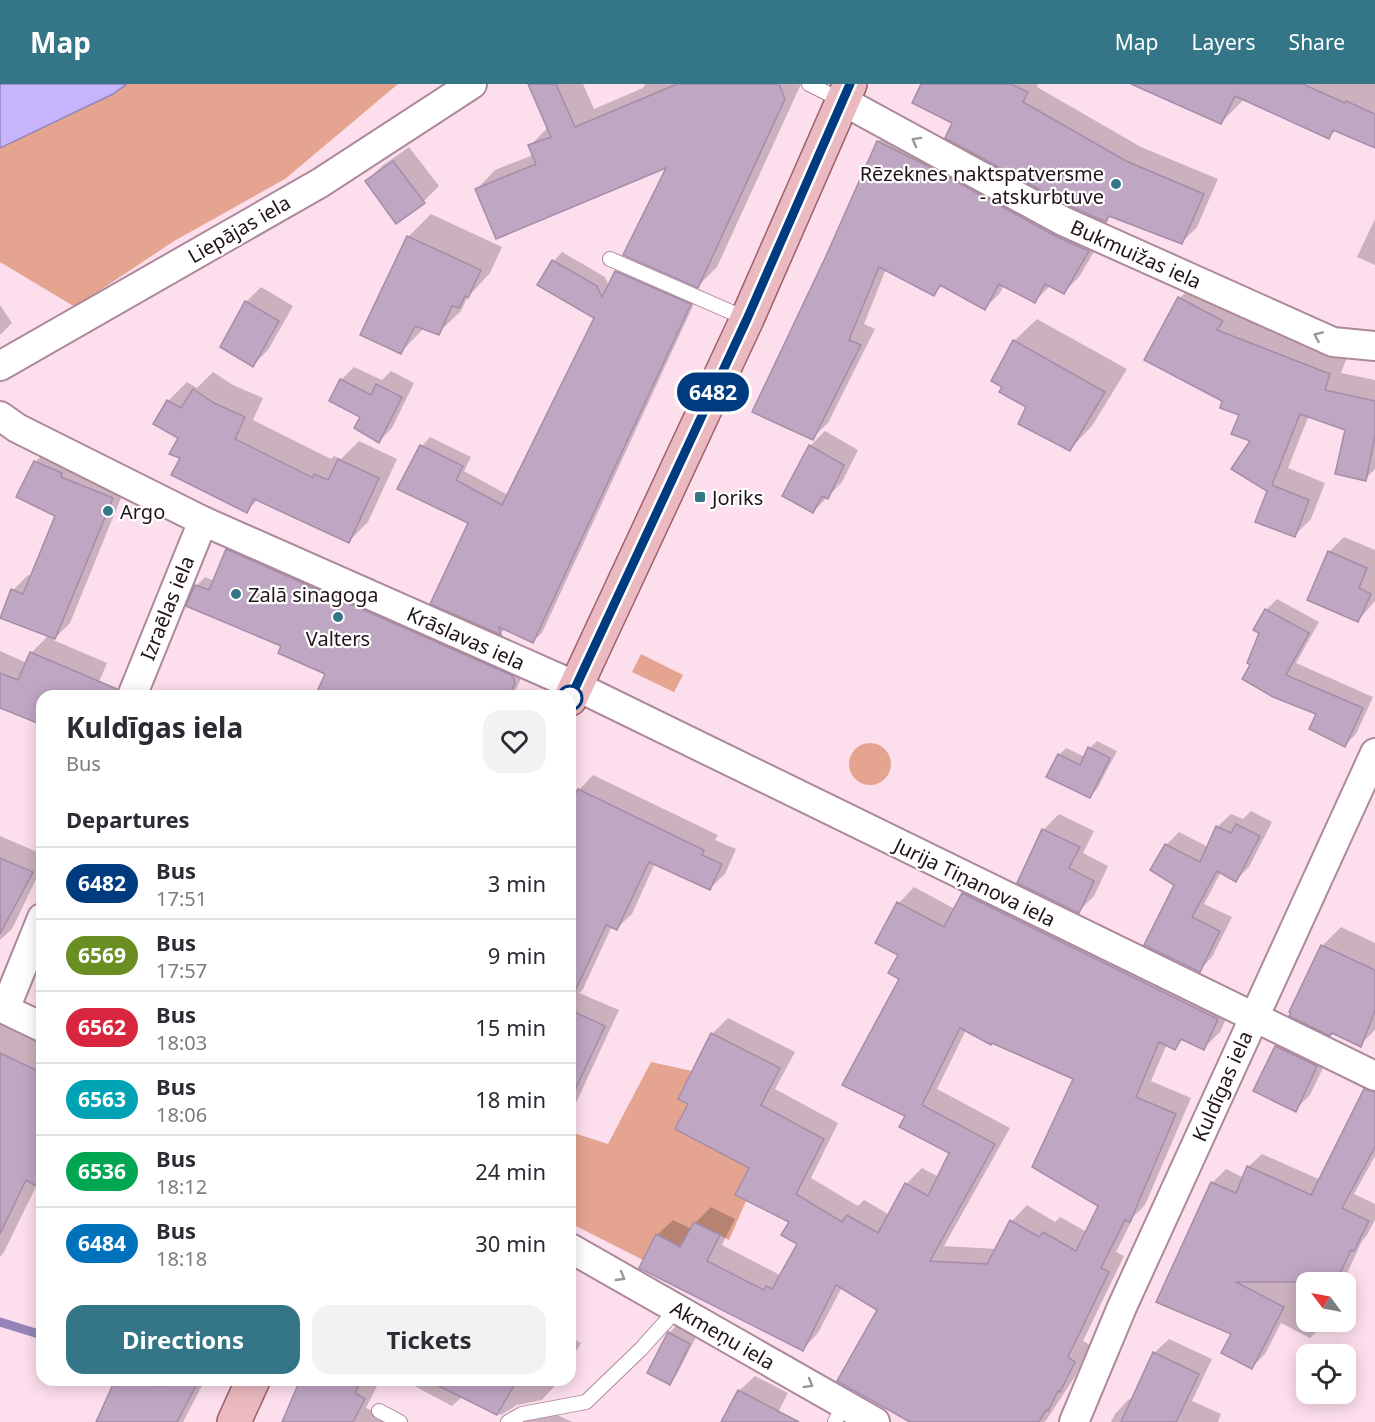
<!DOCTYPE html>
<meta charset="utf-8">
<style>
body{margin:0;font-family:"Noto Sans",sans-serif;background:#f2f2f3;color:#2b2b33;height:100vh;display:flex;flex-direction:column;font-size:22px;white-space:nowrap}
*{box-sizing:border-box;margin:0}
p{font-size:20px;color:#7c7c81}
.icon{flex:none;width:33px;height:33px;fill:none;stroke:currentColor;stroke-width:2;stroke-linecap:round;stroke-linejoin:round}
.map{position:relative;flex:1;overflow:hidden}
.panel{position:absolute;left:36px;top:606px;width:540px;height:696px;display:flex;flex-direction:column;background:#fff;border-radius:18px;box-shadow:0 3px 15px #0003}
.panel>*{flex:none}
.badge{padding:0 12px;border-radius:20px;font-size:21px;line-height:39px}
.needle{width:39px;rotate:302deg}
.fabs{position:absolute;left:1296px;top:1188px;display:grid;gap:12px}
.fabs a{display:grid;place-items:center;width:60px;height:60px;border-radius:12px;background:#fff;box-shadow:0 3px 15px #0003;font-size:30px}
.map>.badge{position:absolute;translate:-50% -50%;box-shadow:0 0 0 3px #fff}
h2{padding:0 30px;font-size:22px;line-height:54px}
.round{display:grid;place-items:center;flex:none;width:63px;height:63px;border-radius:18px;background:#f2f2f3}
.summary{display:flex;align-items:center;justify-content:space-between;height:102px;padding:0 30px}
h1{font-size:28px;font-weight:700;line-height:45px}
.button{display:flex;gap:12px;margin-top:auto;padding:12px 30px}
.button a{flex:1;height:69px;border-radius:18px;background:#347688;color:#fff;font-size:24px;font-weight:700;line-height:69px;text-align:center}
.button a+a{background:#f2f2f3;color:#2b2b33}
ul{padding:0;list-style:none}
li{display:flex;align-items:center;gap:18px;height:72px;padding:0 30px;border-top:2px solid #e1e1e2}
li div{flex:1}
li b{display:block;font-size:22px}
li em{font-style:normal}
li .badge{min-width:66px;font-weight:700;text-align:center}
header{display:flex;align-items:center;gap:36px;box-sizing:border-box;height:84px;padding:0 30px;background:#347688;color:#fff}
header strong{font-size:28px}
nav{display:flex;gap:33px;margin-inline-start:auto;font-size:21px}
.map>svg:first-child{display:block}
</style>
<header>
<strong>Map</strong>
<nav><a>Map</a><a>Layers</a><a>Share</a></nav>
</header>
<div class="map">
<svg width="1375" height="1338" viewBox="0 0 1375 1338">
<rect width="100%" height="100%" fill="#fddeed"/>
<!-- green -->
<g fill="#e4a490">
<polygon points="127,0 398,0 285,95 174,157 75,223 0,178 0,64 113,10"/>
<polygon points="641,570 683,591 674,608 632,588"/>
<circle cx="870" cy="680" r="21"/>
<polygon points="651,978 692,987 678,1014 688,1021 675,1045 749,1083 735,1111 746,1117 729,1156 694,1138 680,1163 656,1151 643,1176 570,1139 570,1057 574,1049 608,1060"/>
</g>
<!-- water -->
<polygon fill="#c6b4fc" stroke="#9484b8" stroke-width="1.5" points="0,0 127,0 113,10 0,64"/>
<!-- shadow -->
<g fill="#0003" fill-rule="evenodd">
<polygon points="529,0 583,0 594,25 643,4 645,0 801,0 717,183 698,202 669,81 477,105 495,86 533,71 530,62 548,43"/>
<polygon points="923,0 1038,0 1037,3 1141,63 1218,95 1197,143 1182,158 1111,131 1106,136 954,38"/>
<polygon points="1161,0 1375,0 1375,64 1336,46 1329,53 1244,15 1221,39"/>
<polygon points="893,42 1104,151 1079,193 1064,208 1051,201 1035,217 1004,201 1000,209 985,224 943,201 933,210 886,185 864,240 875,245 828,339 812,354 827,172 878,58"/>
<polygon points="409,63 439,102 424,117 397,138 367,97 382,82"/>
<polygon points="431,130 502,163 490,189 467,214 461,227 438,249 424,244 401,268 408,153"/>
<polygon points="1375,135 1375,181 1357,173"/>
<polygon points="562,168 605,193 609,202 616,188 625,179 698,211 542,549 533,557 505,545 501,549 432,519 470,439 422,362 430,353 471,373 464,387 508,411 596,233 540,200 554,177"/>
<polygon points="1197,197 1238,219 1233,229 1347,273 1341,289 1375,296 1375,385 1365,395 1347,345 1309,331 1288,384 1325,399 1311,435 1294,452 1269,407 1252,356 1240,330 1224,317 1180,214"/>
<polygon points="261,203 293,222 268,266 253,281 246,218"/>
<polygon points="0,221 12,239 0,251"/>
<polygon points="1037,235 1127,285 1092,342 1070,365 1028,322 1004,302 1014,257"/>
<polygon points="354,283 382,296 391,287 414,299 392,344 379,357 341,296"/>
<polygon points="213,288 233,301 263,314 253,336 331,375 334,372 341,375 359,357 397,375 368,438 349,457 258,415 247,427 182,374 180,353 168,317 187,298 197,304"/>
<polygon points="825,347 858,366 842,398 813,428 810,362"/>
<polygon points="51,363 127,399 70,539 53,556 107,579 93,612 42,612 42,640 0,623 0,567 27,579 32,568 49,551 13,506 28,491 32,493 57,431 35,378"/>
<polygon points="1344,453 1375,466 1375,517 1358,537 1329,468"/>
<polygon points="236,458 523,590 513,612 316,612 327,589 196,502 205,493 214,497 228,466"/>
<polygon points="1277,515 1319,538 1296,579 1373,613 1356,650 1345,661 1318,629 1252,580 1266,526"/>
<polygon points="1097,657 1117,667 1097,705 1090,712 1059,671 1066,664 1085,673 1090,664"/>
<polygon points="593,691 718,751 715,756 736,765 725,790 710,804 655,779 632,830 617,844 612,842 583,905 579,909 619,926 570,1032 570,722 579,706"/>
<polygon points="1251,727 1272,738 1249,783 1236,796 1221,788 1204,820 1232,833 1212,873 1199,886 1166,761 1179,748 1208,763 1217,743 1231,730 1243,735"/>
<polygon points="1059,730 1094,747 1083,769 1108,782 1094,812 1079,827 1019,798 1044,745"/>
<polygon points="0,752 42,770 42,783 12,845 0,856"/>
<path d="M979,794l254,125 -13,29 -16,16 -20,-10 -9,10 -8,-4 -16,37 40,17 -46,107 -11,11 -18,36 8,4 -41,85 7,4 -14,30 -31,47h-132l-34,-112 -37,-23 -24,46 -15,16 -146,-114 16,-15 19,9 3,-6 16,-16 24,12 -13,26 58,30 19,-31 -8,-22 -40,-55 -61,-64 22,-69 16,-16 67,34 -20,37 63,34 -27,55 47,28 6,-6 26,15 16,-31 16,-16 17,9 12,-24 -43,-38 -9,-212 15,-16 41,22 8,-15zM966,946l109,48 25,127 -13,27 -27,-15 -5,5 -28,-17 -15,16 -15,28 -53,-3 66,-118 -73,-39z"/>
<polygon points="1341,843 1375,859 1375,946 1360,961 1322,862"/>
<polygon points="0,929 42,948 42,1090 4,1168 0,1173"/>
<polygon points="1291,947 1331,967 1310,1011 1295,1026 1255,1006 1276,962"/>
<polygon points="1375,998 1375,1072 1354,1110 1375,1120 1375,1136 1367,1151 1362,1157 1343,1198 1306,1198 1306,1238 1325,1238 1323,1241 1310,1254 1281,1239 1265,1270 1252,1283 1233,1250 1212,1099 1226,1085 1244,1094 1248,1083 1262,1070 1321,1096 1363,1010"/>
<polygon points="676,1242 696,1253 676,1292 669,1299 669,1249"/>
<polygon points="570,1253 581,1259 570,1278"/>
<polygon points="1169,1255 1212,1275 1192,1317 1221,1330 1218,1338 1111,1338 1115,1330 1129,1315 1132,1317 1154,1269"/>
<polygon points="755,1292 788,1309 773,1338 729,1338 739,1307"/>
<polygon points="116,1296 205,1296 183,1338 97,1338"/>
<polygon points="303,1296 380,1296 366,1324 397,1338 287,1338"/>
<polygon points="403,1296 560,1296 542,1316 517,1321 501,1331 463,1312 452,1322"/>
<polygon points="549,1327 572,1338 525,1338 531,1332"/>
</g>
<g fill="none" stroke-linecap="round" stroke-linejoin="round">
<!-- stream -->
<polyline stroke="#9484b8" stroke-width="9" points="0,1238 42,1251"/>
</g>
<!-- building -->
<g fill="#bfa6c3" stroke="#a58da9" stroke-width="1.5" fill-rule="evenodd">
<polygon points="528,0 556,0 575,43 677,0 779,0 785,15 698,204 623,171 666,84 496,155 475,105 536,80 528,61 551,53"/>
<polygon points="921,0 1011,0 1028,8 1023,18 1126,77 1204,110 1182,160 1109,132 1106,138 1070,122 945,54 952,39 912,19"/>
<polygon points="1131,0 1303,0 1345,19 1346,17 1375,30 1375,64 1333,46 1329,55 1235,12 1221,40"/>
<polygon points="877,57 930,83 1055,152 1089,167 1064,210 1045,200 1035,219 999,200 985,226 940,201 934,212 879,183 849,256 861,261 813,356 752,328 826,172"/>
<polygon points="393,77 425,119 396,140 365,97"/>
<polygon points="407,152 481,186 468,214 465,212 459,224 452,222 439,251 415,242 401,270 360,251"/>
<polygon points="552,176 597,202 602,213 615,187 691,220 533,559 499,543 501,551 430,520 468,439 397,405 420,361 463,382 456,396 502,421 594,234 537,201"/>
<polygon points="1178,213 1223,237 1217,246 1330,290 1325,306 1375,317 1375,352 1366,397 1335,390 1345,346 1300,330 1272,401 1309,416 1295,453 1255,438 1267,407 1231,385 1250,357 1231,350 1239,331 1220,324 1222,317 1144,276"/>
<polygon points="245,217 279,237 253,283 220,263"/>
<polygon points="1013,256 1105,308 1070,367 1018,340 1026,323 999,308 1002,303 991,297"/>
<polygon points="340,295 371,311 376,300 402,313 379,359 354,344 360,333 329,317"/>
<polygon points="193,305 214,319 245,333 235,355 313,394 314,390 328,396 338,375 379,394 349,459 254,415 247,429 171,391 180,374 169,370 178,354 153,340 167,316 181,324"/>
<polygon points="809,361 844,381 828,415 822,412 813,429 782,412"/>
<polygon points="34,377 62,389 61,393 113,414 55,555 0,534 11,505 23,510 55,432 16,413"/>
<polygon points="226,465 513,592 515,599 509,612 315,612 325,590 278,569 281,562 186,522 195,501 209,506"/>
<polygon points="1328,467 1367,484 1359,504 1371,510 1358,538 1307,516"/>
<polygon points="1265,525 1309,549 1286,591 1363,624 1345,663 1309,645 1316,630 1273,613 1242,595 1250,581 1247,579 1259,549 1253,546"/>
<polygon points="30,568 117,605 116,612 42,612 42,641 0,624 0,589 18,596"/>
<polygon points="1088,663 1110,674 1090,714 1046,693 1058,670 1080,681"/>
<polygon points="578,705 704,766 702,771 722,780 710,806 649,778 617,846 606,841 570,918 570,719"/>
<polygon points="1236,740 1260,752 1236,798 1217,787 1192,833 1220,847 1200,888 1144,861 1174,801 1150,786 1165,760 1200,778 1216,742 1231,749"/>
<polygon points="1042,745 1080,763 1069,784 1094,797 1079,829 1017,799"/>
<polygon points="0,774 33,788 0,850"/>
<path d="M962,809l256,126 -14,31 -23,-11 -6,11 -16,-8 -23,55 40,17 -46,108 -5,-2 -24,48 8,4 -41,85 7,5 -15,30 -2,-1 -10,20 -2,-1 -7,12h-129l-73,-41 40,-71 -41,-25 -33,66 -164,-83 17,-34 24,13 14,-25 26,13 -13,26 57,29 2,-4 6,3 25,-45 -16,-9 8,-13 -54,-27 14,-27 -74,-39 13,-25 -10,-5 33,-66 69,35 -19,37 63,34 -28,55 46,28 5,-7 31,18 27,-50 23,13 21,-43 -50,-26 6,-11 -63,-31 57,-106 -11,-6 10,-18 -23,-12 22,-41 47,25zM960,944l31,17 1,-2 81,36 -41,88 66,39 -22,45 -33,-19 -4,5 -29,-17 -23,44 -57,-3 65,-117 -73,-39z"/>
<polygon points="1321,861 1375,886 1375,927 1361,963 1332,949 1330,952 1289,932 1291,929 1289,928"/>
<polygon points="570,926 605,942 570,1017"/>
<polygon points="1275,962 1317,982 1296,1028 1253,1007"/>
<polygon points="0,969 42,989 42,1105 26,1096 0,1150"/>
<polygon points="1364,1005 1375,1008 1375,1063 1342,1124 1369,1137 1354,1167 1351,1166 1336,1198 1236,1198 1284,1223 1252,1285 1221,1269 1231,1250 1156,1218 1211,1098 1236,1109 1247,1082 1311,1111"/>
<polygon points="668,1248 690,1260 670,1301 647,1289"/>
<polygon points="1153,1268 1199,1290 1176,1338 1121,1338"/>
<polygon points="115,1296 139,1296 160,1302 163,1296 199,1296 177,1338 96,1338"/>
<polygon points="300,1296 361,1296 355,1309 365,1315 353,1338 282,1338"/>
<polygon points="427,1296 517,1296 497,1331"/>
<polygon points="738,1306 799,1338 721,1338"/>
</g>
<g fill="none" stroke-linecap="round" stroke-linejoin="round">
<!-- lane casing -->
<g stroke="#ac899b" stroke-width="16">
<g id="lane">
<polyline points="809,0 843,17"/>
<polyline points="610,175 747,235"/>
<polyline points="379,1327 400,1338"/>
<polyline points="508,1338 522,1330 586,1318 641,1265 677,1225"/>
<polyline points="835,1338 844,1320"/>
</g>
</g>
<!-- street casing -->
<g stroke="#ac899b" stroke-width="32">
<g id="street">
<polyline points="843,17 1063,137 1333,258 1375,262"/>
<polyline points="0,282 320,99 472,0"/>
<polyline points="0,332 17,344 203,437 576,602 1375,992"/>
<polyline points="132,612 203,437"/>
<polyline points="0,923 42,943"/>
<polyline points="5,925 42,834"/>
<polyline points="570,1164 875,1338"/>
<polyline points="1074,1338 1122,1223 1375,669"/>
</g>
</g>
<!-- primary casing -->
<g stroke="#9c626a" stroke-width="36">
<g id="primary">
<polyline points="570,615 747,235 850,0"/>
<polyline points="234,1338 253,1296"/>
</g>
</g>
<!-- lane -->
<use href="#lane" stroke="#fff" stroke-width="14"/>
<!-- street -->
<use href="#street" stroke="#fff" stroke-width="28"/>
<!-- primary -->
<use href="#primary" stroke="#ebbac0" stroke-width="33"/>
</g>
<!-- one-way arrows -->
<defs><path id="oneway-chevron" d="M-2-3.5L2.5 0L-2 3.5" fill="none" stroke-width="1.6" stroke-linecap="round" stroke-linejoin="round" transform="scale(1.5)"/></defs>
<g stroke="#9b9598">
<use href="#oneway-chevron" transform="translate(916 57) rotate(-151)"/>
<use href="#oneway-chevron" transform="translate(1318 252) rotate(-156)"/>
<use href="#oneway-chevron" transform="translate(621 1193) rotate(30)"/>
<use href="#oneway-chevron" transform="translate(809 1300) rotate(30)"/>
</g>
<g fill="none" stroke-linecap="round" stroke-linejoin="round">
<!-- line casing -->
<g stroke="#fff" stroke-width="14">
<polyline id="line" points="570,615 747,235 850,0"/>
</g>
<!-- line -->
<use href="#line" stroke="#003b80" stroke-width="9"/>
</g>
<!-- markers -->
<g fill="#347688" stroke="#fff" stroke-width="2">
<circle cx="1116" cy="100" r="6"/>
<rect x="694" y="407" width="12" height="12" rx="3"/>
<circle cx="108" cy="427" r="6"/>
<circle cx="236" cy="510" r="6"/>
<circle cx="338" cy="533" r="6"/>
</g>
<circle fill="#fff" stroke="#003b80" stroke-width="3" cx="570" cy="614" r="12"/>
<g text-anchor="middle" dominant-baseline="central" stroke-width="4.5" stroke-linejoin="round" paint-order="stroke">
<!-- poi labels -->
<g font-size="20" fill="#201319" stroke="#fff" text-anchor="start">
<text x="1104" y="89" text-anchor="end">Rēzeknes naktspatversme<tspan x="1104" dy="23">- atskurbtuve</tspan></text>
<text x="712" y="413">Joriks</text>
<text x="120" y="427">Argo</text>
<text x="248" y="510">Zalā sinagoga</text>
<text x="338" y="554" text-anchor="middle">Valters</text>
</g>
<!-- street labels -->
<g font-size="20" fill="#201319" stroke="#fff">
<text transform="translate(239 145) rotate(-30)">Liepājas iela</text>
<text transform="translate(1136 170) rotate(24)">Bukmuižas iela</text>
<text transform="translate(167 524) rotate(-68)">Izraēlas iela</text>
<text transform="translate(466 554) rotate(24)">Krāslavas iela</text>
<text transform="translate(975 798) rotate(26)">Jurija Tiņanova iela</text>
<text transform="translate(1222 1002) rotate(-66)">Kuldīgas iela</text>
<text transform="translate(723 1251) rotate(30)">Akmeņu iela</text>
</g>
</g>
</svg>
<div class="fabs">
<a><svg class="needle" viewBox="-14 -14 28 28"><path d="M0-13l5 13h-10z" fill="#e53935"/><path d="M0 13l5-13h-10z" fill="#7c7c81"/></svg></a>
<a><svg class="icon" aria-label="locate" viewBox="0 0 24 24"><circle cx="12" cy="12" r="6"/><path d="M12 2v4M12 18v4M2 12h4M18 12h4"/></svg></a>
</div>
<b class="badge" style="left:713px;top:308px;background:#003b80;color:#fff">6482</b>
<section class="panel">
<div class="summary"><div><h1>Kuldīgas iela</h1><p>Bus</p></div><a class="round"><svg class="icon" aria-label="heart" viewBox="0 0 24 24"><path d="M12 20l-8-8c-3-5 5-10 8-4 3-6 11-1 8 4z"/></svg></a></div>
<h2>Departures</h2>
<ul>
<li><span class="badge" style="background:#003b80;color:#fff">6482</span><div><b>Bus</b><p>17:51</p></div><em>3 min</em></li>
<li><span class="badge" style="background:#6b8e23;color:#fff">6569</span><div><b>Bus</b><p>17:57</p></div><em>9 min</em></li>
<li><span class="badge" style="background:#d7263d;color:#fff">6562</span><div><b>Bus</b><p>18:03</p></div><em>15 min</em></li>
<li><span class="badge" style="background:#00a3b4;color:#fff">6563</span><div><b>Bus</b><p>18:06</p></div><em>18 min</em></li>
<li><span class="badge" style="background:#00a651;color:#fff">6536</span><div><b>Bus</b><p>18:12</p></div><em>24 min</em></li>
<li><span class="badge" style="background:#0072bc;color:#fff">6484</span><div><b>Bus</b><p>18:18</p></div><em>30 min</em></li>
</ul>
<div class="button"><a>Directions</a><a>Tickets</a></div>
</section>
</div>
